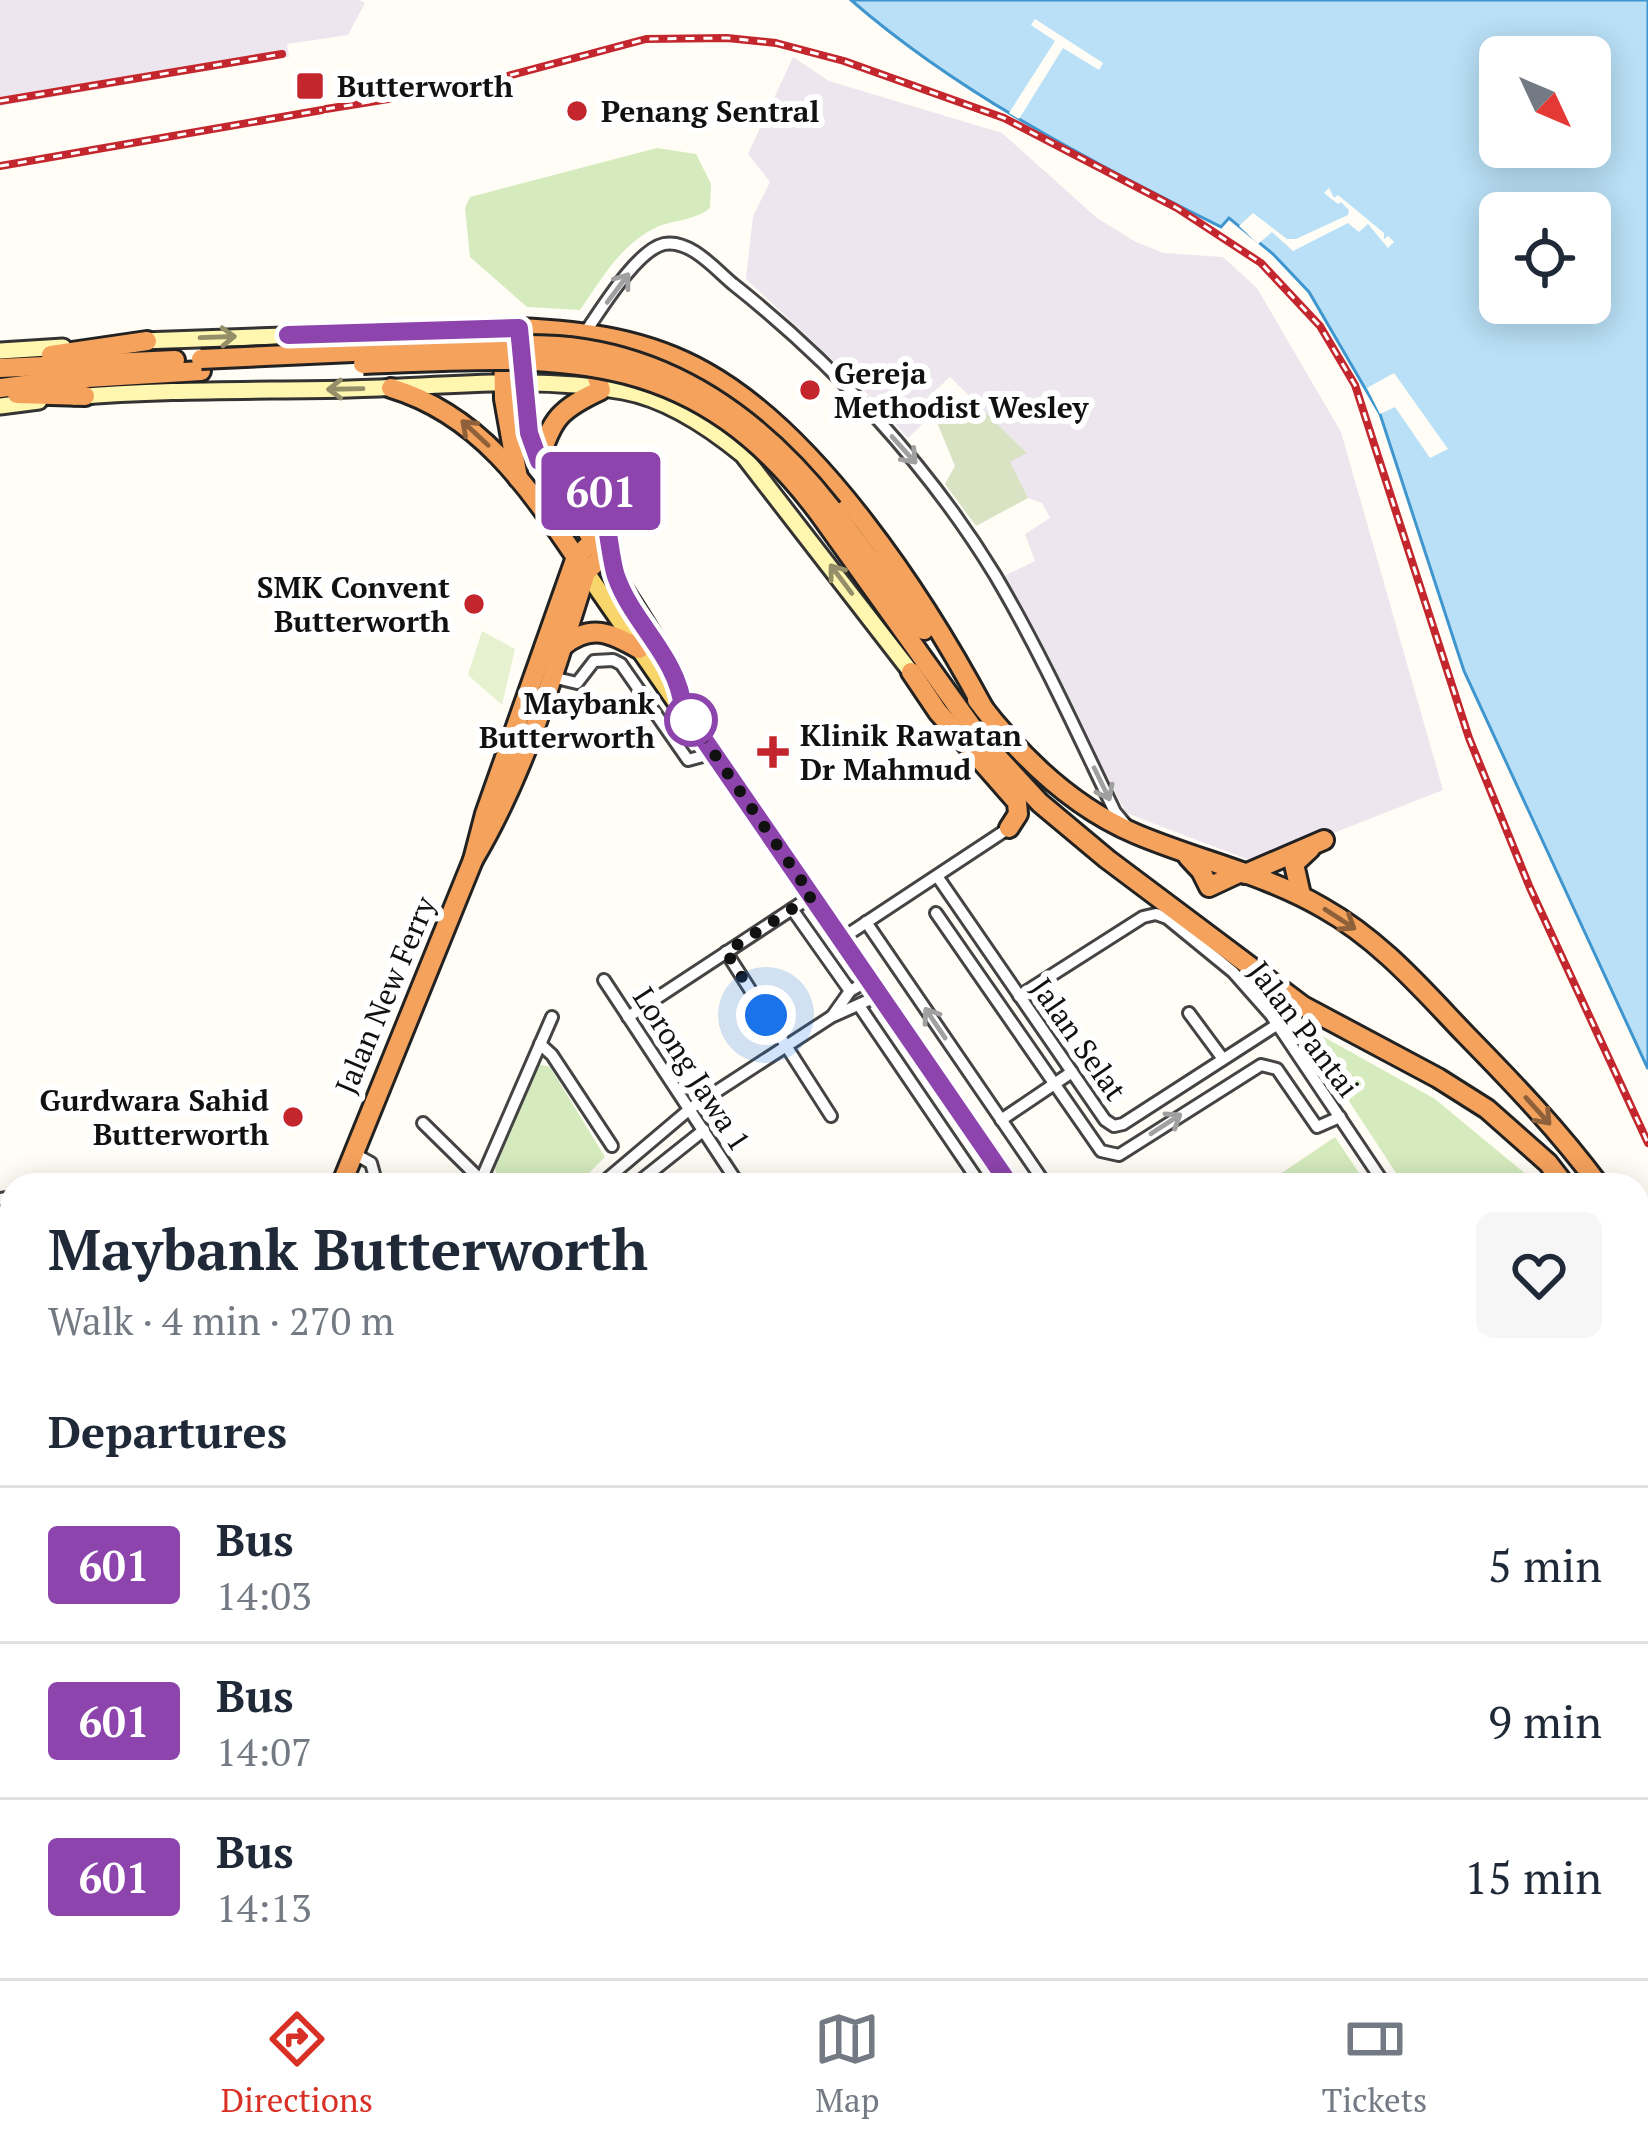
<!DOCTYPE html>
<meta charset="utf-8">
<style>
body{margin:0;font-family:"PT Serif",serif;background:#f6f6f7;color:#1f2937;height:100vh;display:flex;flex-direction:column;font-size:45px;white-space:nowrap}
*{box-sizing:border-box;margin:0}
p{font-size:39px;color:#747a83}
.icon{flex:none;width:66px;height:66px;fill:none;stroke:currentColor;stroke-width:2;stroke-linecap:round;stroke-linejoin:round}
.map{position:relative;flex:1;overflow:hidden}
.drawer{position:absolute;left:0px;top:1173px;width:1650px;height:807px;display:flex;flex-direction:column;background:#fff;border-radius:36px 36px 0 0;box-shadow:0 6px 30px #0003}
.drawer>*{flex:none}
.badge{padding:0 24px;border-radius:9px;font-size:42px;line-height:78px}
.needle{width:78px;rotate:134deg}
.buttons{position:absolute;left:1479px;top:36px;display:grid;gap:24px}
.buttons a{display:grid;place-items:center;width:132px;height:132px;border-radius:18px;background:#fff;box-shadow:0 6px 30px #0003;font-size:60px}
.you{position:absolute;width:60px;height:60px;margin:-30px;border:9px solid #fff;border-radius:50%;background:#1a73e8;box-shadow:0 0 0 18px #1a73e833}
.map>.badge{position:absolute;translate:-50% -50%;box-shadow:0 0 0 6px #fff}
h2{padding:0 48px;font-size:45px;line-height:108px}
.round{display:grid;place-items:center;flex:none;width:126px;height:126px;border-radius:18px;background:#f6f6f7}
.overview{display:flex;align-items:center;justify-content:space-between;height:204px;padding:0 48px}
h1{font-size:57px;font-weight:700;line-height:90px}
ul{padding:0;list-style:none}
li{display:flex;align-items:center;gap:36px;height:156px;padding:0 48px;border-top:3px solid #e0e1e3}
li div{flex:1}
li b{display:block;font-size:45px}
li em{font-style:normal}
li .badge{min-width:132px;font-weight:700;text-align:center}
.dock{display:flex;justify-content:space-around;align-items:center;height:168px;border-top:3px solid #e0e1e3;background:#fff;font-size:33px;color:#747a83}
.dock a{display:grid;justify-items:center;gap:6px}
.dock .on{color:#d93025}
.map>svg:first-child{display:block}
</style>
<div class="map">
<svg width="1648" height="1978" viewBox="0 0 1648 1978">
<rect width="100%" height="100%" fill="#fffdf5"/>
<!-- industrial -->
<g fill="#eee6ef">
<polygon points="0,0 359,0 365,3 348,35 287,44 289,57 0,106"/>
<polygon points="793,57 829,81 1002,133 1097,218 1136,242 1164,253 1223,257 1257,288 1341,432 1443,790 1257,863 1126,813 1004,576 1035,561 1025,534 1050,518 1042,503 1028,498 1009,462 1026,452 950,377 926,399 936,411 908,438 857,383 746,279 753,216 770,182 748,154"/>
</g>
<!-- green -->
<g fill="#d5ebbd">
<path d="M657,148l39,6 15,30 -1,24c-16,13 -34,11 -53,19 -37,18 -54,50 -77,83l-53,-3 -57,-50 -5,-49 5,-11z"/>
<polygon points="1297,1022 1435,1099 1539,1185 1404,1185"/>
<polygon points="538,1064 550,1067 605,1157 577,1185 498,1182 495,1168"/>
<polygon points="1335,1137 1367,1185 1264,1185 1332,1139"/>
<polygon points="1648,1421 1648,1582 1640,1586 1638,1427"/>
<polygon points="1648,1855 1648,1914 1638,1920 1638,1861"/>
</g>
<!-- cemetery -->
<polygon fill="#d9e3c4" points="976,403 1027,453 1010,462 1028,498 976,526 945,484 955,466 936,420"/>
<!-- pitch -->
<polygon fill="#e6f2cf" points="482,631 515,649 502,705 468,675"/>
<!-- water -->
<path fill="#b9e0f7" stroke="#3f96cf" stroke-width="3" fill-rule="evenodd" d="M851,0h797v1069l-184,-398 -84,-257 -71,-122 -36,-38 -44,-36 -8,9c-128,-65 -261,-132 -370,-227zM1500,57h90v90h-90zM1500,213h90v90h-90z"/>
<!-- pier -->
<g fill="#fffdf5">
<polygon points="1035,19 1103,63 1099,70 1063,48 1019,119 1009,113 1055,41 1031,25"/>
<polygon points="1329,188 1334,198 1338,195 1384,233 1384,239 1388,236 1394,242 1388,248 1368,224 1359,232 1348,223 1293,251 1272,232 1258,244 1239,226 1253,213 1287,239 1296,239 1348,215 1349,210 1341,202 1338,204 1324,193"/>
<polygon points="1394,373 1448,449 1430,458 1395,407 1380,414 1367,388"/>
</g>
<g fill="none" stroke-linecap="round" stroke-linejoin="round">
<!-- stream -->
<polyline stroke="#3f96cf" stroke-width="3" points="1050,1968 1059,1978"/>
<!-- street casing -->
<g stroke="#444" stroke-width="16">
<g id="street">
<path d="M586,331c16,-23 51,-81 78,-87 26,-5 51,25 69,40 101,80 195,181 262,291 45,76 82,158 120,237l11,13"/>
<path d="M542,462c12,2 52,17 59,25l10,71"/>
<polyline points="552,677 577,683 594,661 613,660 621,664 688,760 714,753"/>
<polyline points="937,876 1105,1120 1114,1126 1123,1124 1278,1024"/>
<polyline points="792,909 850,991"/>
<polyline points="936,913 1101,1151 1119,1155 1261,1065 1277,1069 1317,1127 1340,1117"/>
<polyline points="866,922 1046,1185"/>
<polyline points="841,939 1009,828"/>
<polyline points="726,952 831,1116"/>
<polyline points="604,980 739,1185"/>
<polyline points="1019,996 1143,917 1156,914 1167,918 1233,972 1271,1015 1385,1185"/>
<polyline points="860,1007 981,1185"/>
<polyline points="1189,1013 1223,1059"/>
<polyline points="833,1015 850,991 869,980"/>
<polyline points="628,1017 812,896"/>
<polyline points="540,1044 552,1055 612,1146"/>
<polyline points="1001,1120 1072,1072"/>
<polyline points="423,1123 486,1185"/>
<polyline points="351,1152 371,1163 377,1185"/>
<polyline points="481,1180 552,1017"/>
<polyline points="600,1185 691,1108 831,1017 880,995"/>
<polyline points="635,1185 704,1130"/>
<polyline points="0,1199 12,1197"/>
<polyline points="1638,1613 1648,1628"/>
<polyline points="0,1637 12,1627"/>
<polyline points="196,1968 202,1978"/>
<polyline points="629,1968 636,1978"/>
<polyline points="910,1968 918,1978"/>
<polyline points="1030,1968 1039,1978"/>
<polyline points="1285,1968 1290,1978"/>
<polyline points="226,1978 236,1968"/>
<polyline points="473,1978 486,1968"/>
<polyline points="676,1978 689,1968"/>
<polyline points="825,1978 838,1968"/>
<polyline points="1302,1978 1324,1968"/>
</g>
</g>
<!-- secondary casing -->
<g stroke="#333" stroke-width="21">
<g id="secondary">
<polyline points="141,341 512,328"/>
<polyline points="0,351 63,347"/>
<path d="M74,397c91,-8 184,-6 275,-8 92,-2 182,-14 274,2 44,8 86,36 120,64l168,217"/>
<polyline points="0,406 39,401"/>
<polyline points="0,1494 12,1509"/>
</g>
</g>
<!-- primary casing -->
<g stroke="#222" stroke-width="22">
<g id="primary">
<path d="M603,556c23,39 77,110 80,153"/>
<polyline points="586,572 1010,1185"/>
<polyline points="370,1968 377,1978"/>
<polyline points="1508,1968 1513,1978"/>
<polyline points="1527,1968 1532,1978"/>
</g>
</g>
<!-- highway casing -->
<g stroke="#222" stroke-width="24">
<g id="highway">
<polyline points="503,329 504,399 518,478"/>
<polyline points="51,355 147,341"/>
<polyline points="0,368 175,360"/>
<polyline points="0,388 71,379 201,371"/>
<path d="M391,388c90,27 138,100 189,175"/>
<polyline points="17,394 85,396"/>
<path d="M539,461c13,-43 21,-52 62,-71l-8,-24 2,-13"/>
<polyline points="832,509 924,630"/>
<polyline points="821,516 980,738 1040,803 1107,859 1303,1006 1438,1078 1487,1109 1548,1163 1565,1185"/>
<path d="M563,646c28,-23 48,-13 76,3"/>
<polyline points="911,672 938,712 1017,802 1018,814 1009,828"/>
<path d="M977,700c41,54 95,107 159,134 61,26 129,40 187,74 57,32 98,80 143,127 47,48 93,96 133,150"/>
<polyline points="1188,857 1201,871 1209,887 1241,872"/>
<path d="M473,860c53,-89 82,-190 113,-288l17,-16 -72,-112 -12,-116c65,3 128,11 186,44 113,63 219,225 279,337"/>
<polyline points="1245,874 1324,840"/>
<polyline points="1301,895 1294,864 1310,849"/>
<polyline points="341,1185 473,860 485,814 576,557 592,542"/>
<polyline points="1638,1264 1648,1288"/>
<polyline points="1638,1315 1648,1341"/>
<polyline points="1638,1934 1648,1928"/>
<polyline points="0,1942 12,1913"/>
<polyline points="1638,1953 1648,1947"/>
<polyline points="1497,1968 1498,1978"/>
<polyline points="2,1978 12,1952"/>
<polyline points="1564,1978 1581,1968"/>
<polyline points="1598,1978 1614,1968"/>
</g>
</g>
<!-- street -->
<use href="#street" stroke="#fff" stroke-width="10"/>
<!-- secondary -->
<use href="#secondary" stroke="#fff6b0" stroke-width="15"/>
<!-- primary -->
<use href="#primary" stroke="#f9d66b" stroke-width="16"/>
<!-- highway -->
<use href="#highway" stroke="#f5a25d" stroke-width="18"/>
<!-- rail casing -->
<g stroke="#c4262e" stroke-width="8">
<g id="rail">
<polyline points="422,93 496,79 646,39 727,38 776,43 844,61 1004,118 1177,208 1261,263 1320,326 1355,385 1469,738 1530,888 1648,1143"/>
<polyline points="0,101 282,54"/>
<polyline points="326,109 413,95"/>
<polyline points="0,166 322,110"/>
</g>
</g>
<!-- rail -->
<use href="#rail" stroke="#fff" stroke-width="3" stroke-dasharray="9" stroke-linecap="butt"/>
<!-- highway-bridge casing -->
<g stroke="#222" stroke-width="24" stroke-linecap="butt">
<g id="highway-bridge">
<path d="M201,359c73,-3 146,-6 219,-10 46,-2 92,-6 138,-3 115,9 205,75 274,163"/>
<path d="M363,364c194,-8 330,-22 458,152"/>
</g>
</g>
<!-- highway-bridge -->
<use href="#highway-bridge" stroke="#f5a25d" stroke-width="18"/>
</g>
<!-- one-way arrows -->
<defs><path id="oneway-shaft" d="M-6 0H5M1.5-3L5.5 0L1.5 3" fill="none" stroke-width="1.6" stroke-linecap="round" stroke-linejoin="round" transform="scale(3)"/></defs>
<g stroke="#a0a0a0">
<use href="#oneway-shaft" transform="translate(618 288) rotate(-53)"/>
<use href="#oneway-shaft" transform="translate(904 450) rotate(48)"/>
<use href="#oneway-shaft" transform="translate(1102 784) rotate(64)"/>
<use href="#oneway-shaft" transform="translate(935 1023) rotate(-124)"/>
<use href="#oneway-shaft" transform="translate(1166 1124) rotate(-33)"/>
</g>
<g stroke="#948f68">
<use href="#oneway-shaft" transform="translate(218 337) rotate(-2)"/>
<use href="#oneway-shaft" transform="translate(345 389) rotate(179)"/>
<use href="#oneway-shaft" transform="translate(841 579) rotate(-127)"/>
</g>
<g stroke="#8e613b">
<use href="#oneway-shaft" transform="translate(475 433) rotate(-137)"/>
<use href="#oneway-shaft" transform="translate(1340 919) rotate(33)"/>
<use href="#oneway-shaft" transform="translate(1538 1111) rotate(48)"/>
</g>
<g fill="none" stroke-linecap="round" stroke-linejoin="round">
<!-- line casing -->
<g stroke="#fff" stroke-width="27">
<path id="line" d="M288,335l231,-7 10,105 10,28c8,1 56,19 59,24 7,9 11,71 18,91 16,47 63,82 67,133l327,476"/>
</g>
<!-- line -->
<use href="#line" stroke="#8e44ad" stroke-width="18"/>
<!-- walk -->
<polyline stroke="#111" stroke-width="12" stroke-dasharray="0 21.6" points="691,720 812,896 726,952 766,1015"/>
</g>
<!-- markers -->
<g fill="#c4262e" stroke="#fff" stroke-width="4.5">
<rect x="295" y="71" width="30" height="30" rx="6"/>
<circle cx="577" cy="111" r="12"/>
<circle cx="810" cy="390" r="12"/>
<circle cx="474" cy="604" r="12"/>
<path d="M767 734h12v12h12v12h-12v12h-12v-12h-12v-12h12z"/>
<circle cx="293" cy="1117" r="12"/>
</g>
<circle fill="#fff" stroke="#8e44ad" stroke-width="6" cx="691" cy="720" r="24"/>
<g text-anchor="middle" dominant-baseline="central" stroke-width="12" stroke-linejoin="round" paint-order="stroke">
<!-- poi labels -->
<g font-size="30" font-weight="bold" fill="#111" stroke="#fff" text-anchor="start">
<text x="337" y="86">Butterworth</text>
<text x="601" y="111">Penang Sentral</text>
<text x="834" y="373">Gereja<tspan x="834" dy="34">Methodist Wesley</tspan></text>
<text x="450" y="587" text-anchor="end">SMK Convent<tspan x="450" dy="34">Butterworth</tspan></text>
<text x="800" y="735">Klinik Rawatan<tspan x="800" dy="34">Dr Mahmud</tspan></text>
<text x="269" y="1100" text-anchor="end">Gurdwara Sahid<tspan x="269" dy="34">Butterworth</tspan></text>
</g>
<!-- stop labels -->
<g font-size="30" font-weight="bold" fill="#111" stroke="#fff" text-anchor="end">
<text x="655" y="703">Maybank<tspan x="655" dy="34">Butterworth</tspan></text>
</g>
<!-- street labels -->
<g font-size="30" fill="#111" stroke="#fff">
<text transform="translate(385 995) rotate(-67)">Jalan New Ferry</text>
<text transform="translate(1304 1029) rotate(53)">Jalan Pantai</text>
<text transform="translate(1079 1039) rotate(55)">Jalan Selat</text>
<text transform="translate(692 1069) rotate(57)">Lorong Jawa 1</text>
</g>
</g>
</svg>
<div class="buttons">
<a><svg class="needle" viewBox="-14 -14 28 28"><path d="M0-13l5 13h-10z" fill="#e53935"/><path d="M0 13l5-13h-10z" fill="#747a83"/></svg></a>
<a><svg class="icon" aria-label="locate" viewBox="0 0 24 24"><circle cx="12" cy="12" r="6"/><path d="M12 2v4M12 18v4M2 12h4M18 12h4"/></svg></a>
</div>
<div class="you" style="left:766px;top:1015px"></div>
<b class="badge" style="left:601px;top:491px;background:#8e44ad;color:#fff">601</b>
<section class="drawer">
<div class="overview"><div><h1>Maybank Butterworth</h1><p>Walk · 4 min · 270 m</p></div><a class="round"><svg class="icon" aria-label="heart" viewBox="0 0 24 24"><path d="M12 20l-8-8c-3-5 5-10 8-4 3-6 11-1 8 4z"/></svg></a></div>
<h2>Departures</h2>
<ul>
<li><span class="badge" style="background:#8e44ad;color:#fff">601</span><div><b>Bus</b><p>14:03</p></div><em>5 min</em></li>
<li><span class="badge" style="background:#8e44ad;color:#fff">601</span><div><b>Bus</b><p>14:07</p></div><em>9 min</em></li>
<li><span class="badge" style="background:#8e44ad;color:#fff">601</span><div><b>Bus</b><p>14:13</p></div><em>15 min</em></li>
</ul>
</section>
</div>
<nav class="dock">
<a class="on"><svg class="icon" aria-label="directions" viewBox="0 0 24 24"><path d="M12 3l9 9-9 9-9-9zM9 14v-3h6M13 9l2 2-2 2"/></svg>Directions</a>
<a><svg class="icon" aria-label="map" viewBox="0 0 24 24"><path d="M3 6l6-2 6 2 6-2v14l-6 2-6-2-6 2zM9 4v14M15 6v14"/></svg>Map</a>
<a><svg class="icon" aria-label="tickets" viewBox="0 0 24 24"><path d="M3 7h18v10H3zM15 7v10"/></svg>Tickets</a>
</nav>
